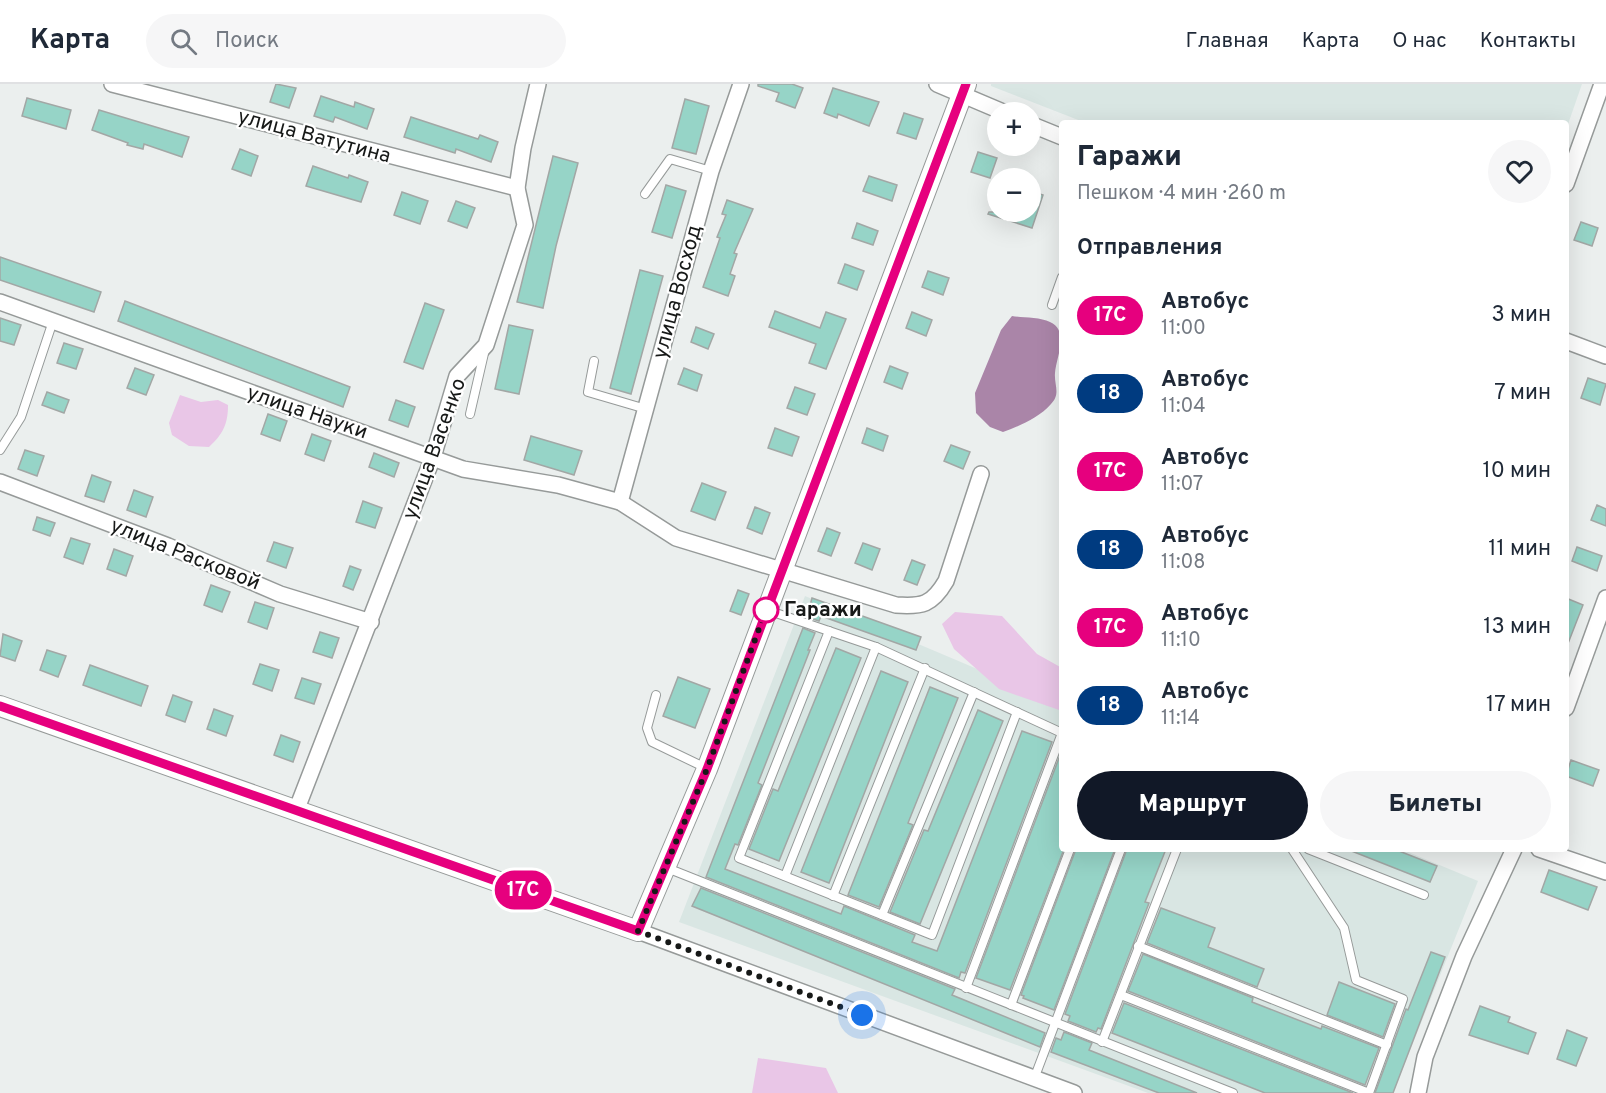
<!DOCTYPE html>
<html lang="ru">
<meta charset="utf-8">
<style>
body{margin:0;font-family:Overpass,sans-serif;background:#f6f6f7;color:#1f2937;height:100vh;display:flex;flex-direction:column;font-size:22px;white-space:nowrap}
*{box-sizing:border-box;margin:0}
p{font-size:20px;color:#747a83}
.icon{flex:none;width:33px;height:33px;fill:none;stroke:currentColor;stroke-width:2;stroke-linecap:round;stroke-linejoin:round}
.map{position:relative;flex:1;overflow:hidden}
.sheet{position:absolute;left:1059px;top:36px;width:510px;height:732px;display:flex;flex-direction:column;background:#fff;border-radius:6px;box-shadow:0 6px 24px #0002}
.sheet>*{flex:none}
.badge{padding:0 12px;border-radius:20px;font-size:21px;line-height:39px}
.tools{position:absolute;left:987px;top:18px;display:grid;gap:12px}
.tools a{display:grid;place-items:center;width:54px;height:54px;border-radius:50%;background:#fff;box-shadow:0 6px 24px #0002;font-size:30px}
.you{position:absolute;width:30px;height:30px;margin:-15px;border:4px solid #fff;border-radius:50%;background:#1a73e8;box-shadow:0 0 0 9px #1a73e833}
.map>.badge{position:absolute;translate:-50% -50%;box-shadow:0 0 0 3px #fff}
h2{padding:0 18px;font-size:22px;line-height:54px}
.round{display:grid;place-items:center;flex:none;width:63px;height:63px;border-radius:32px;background:#f6f6f7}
.headline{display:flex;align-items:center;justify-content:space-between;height:102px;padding:0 18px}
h1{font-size:28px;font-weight:800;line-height:45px}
.action{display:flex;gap:12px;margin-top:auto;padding:12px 18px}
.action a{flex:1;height:69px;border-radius:36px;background:#111827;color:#fff;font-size:24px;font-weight:800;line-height:69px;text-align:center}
.action a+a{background:#f6f6f7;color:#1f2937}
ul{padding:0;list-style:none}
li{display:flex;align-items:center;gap:18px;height:78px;padding:0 18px}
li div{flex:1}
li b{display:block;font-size:22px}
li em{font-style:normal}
li .badge{min-width:66px;font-weight:700;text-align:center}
header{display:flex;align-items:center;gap:36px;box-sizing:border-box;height:84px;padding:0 30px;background:#fff;border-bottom:2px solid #e0e1e3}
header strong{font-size:28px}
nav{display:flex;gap:33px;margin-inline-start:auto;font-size:21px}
.search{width:420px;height:54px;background:#f6f6f7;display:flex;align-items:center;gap:15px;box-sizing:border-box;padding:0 21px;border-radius:33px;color:#747a83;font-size:22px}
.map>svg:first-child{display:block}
</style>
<header>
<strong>Карта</strong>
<div class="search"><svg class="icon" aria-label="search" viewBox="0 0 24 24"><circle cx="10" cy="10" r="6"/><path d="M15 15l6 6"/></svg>Поиск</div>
<nav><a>Главная</a><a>Карта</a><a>О нас</a><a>Контакты</a></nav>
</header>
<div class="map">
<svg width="1606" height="1009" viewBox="0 0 1606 1009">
<rect width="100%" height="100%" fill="#ebefee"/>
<!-- built -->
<g fill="#d9e6e3">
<polygon points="991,0 1582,0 1566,46 1566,39 1086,39 991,2"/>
<polygon points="805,512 1062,621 1062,765 1401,765 1478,797 1393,1009 1148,1009 679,838"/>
</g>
<!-- green -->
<g fill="#e9c6e7">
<path d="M180,311l21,7 17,-2 10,5c0,19 -5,29 -19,42l-20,-1 -17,-11 -3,-12z"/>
<polygon points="955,528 1002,532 1037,570 1062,584 1062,627 999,605 954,565 942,540"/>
<polygon points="758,974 826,984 838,1009 752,1009"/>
</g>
<!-- water -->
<path fill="#aa85a8" d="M1012,232c11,2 28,1 38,6 20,9 6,36 5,51 -1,12 6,21 -4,31 -12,14 -32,22 -48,28l-13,-5 -14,-14 -1,-20 26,-63z"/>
<!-- building -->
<g fill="#96d4c7" stroke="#a2a7a5" stroke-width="1.5">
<polygon points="276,0 296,4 289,24 270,18"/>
<polygon points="758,0 792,0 803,4 795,24 776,17 779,9 758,2"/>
<polygon points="833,4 879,18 869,42 838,30 837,34 824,29"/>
<polygon points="321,12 354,23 355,18 374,25 367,45 335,33 333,38 314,32"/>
<polygon points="27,14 71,26 66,45 22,32"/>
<polygon points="685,15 709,22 696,70 672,64"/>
<polygon points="99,26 189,53 182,73 144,60 143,65 127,61 128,59 92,46"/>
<polygon points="904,29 923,35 916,55 897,49"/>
<polygon points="411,33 478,55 480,51 498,58 491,78 456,65 455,69 404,53"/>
<polygon points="240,65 258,72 251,92 232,85"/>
<polygon points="978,68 997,74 990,94 971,88"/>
<polygon points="553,72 578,79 556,162 543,224 517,218"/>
<polygon points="313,82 348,94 349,91 368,98 361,118 306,102"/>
<polygon points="869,92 897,101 892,117 863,107"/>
<polygon points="666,101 686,107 672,154 652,148"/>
<polygon points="1030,107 1043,111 1032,144 988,130 989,128 1030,128"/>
<polygon points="402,108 428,117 420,140 394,131"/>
<polygon points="727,116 753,125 734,169 737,170 730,190 735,192 728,212 703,203 720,154 717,153 726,131 722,130"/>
<polygon points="456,117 475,124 467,144 448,137"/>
<polygon points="1581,138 1598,144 1592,162 1574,156"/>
<polygon points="857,139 878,147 873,161 852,154"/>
<polygon points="0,173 101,208 94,228 0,196"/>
<polygon points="845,180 864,187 857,206 838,199"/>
<polygon points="640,186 663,192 631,310 610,304"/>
<polygon points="928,187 949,194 943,211 922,203"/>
<polygon points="125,217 350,303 343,323 118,237"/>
<polygon points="425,219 444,226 423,285 404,278"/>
<polygon points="775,227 820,244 826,228 846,235 826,285 809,279 816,260 769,243"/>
<polygon points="912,228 932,236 926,252 906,244"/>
<polygon points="0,234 21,241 14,261 0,257"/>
<polygon points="509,241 533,246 519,310 495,305"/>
<polygon points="696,243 714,250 708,265 691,258"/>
<polygon points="64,259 83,265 76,285 57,279"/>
<polygon points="890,282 908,289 902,305 884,298"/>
<polygon points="135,284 154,291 146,311 127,304"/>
<polygon points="684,284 702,291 697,307 678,300"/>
<polygon points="1588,294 1606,300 1600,321 1581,314"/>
<polygon points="795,303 815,310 807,331 787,324"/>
<polygon points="47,308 69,316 64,329 42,321"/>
<polygon points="396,316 415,323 408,343 389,336"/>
<polygon points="268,330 287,337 280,357 261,350"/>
<polygon points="775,344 799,353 792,372 768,364"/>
<polygon points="867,344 888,352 883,367 862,359"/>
<polygon points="312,350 331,357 324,377 305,370"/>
<polygon points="531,352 582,367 574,391 524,376"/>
<polygon points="951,361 970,368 963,385 944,377"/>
<polygon points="25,366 44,372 37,392 18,385"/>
<polygon points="374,369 399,379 394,393 369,383"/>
<polygon points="92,391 111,398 104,418 85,412"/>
<polygon points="702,399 726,408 715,436 691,427"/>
<polygon points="134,406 153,413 146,433 127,426"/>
<polygon points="363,417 382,424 375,444 356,438"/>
<polygon points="1597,421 1606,425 1606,442 1591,436"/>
<polygon points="755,423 770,429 762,450 747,444"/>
<polygon points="37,433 55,439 50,452 33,446"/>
<polygon points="827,444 840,449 831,472 818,467"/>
<polygon points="71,454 90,460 83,480 64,473"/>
<polygon points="274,458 293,464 286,484 267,477"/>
<polygon points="863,459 880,465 872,486 855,479"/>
<polygon points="1577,463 1602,472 1597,487 1572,477"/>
<polygon points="114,465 133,472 126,492 107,485"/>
<polygon points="912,476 925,481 917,501 904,496"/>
<polygon points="350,482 361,486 353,506 343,502"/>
<polygon points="211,501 230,508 222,528 204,521"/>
<polygon points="738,506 749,510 741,531 730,527"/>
<polygon points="812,514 921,553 916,566 821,532 819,537 807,533"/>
<polygon points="1566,514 1583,521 1567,562 1566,562"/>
<polygon points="255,518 274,524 267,545 248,538"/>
<polygon points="803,544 815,549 808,566 810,566 758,699 762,701 738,761 735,760 725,785 841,830 844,822 915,851 912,858 937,867 1022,647 1052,658 965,889 961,888 959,894 706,793"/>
<polygon points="320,548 339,554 332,574 313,568"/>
<polygon points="3,550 22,557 15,577 0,572"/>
<polygon points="836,564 861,574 779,777 749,765 773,705 778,707"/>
<polygon points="47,566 66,572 58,593 40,586"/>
<polygon points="260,580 279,586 272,607 253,600"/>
<polygon points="90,581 148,602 141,622 83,601"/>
<polygon points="881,587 908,598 829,799 801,788"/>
<polygon points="678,593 710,605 695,644 663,632"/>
<polygon points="302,594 321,600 314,620 295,614"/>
<polygon points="930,603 958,614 908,739 913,741 879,823 848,811"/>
<polygon points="173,611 192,618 185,638 166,631"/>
<polygon points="214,625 233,632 226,652 207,645"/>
<polygon points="978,626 1003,637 920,840 890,828 924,746 928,747"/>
<polygon points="281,651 300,658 293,678 274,671"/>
<polygon points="1062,666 1064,765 1010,906 976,894"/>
<polygon points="1571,676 1599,686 1593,702 1566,692"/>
<polygon points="1076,765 1115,765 1054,926 1023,914 1024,912 1021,911"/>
<polygon points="1127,765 1166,765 1145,818 1149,819 1101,945 1098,944 1096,948 1068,937 1070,932 1065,930"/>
<polygon points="1394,765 1437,782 1430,798 1349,766"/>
<polygon points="1549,786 1597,803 1588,826 1541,808"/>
<polygon points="701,804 955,905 952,911 1045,949 1040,963 692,822"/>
<polygon points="1161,824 1215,844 1208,863 1264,885 1257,903 1147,859"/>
<polygon points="1431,868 1445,873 1393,1009 1375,1009 1406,925 1408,926"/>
<polygon points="1143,870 1253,914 1252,918 1321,945 1322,942 1379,964 1365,1001 1128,907"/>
<polygon points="1339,898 1395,920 1383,953 1327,931"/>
<polygon points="1124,919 1353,1009 1265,1009 1112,949"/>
<polygon points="1480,922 1510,933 1508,938 1536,949 1528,970 1469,951"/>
<polygon points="1567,946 1587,954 1576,982 1557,975"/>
<polygon points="1064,948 1092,959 1089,966 1197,1009 1159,1009 1051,968 1056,954 1061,956"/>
</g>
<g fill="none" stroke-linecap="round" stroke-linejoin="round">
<!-- service casing -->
<g stroke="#969a99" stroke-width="10">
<g id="service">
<polyline points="645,110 670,75 711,87"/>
<polyline points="1052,221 1062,193"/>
<polyline points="594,277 588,308 646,325"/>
<polyline points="470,330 485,265"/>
<polyline points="0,366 21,333 53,237"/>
<polyline points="767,526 876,563 1062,649"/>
<polyline points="829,547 739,774 932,851 1017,628"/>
<polyline points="656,611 647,644 652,658 706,684"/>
<polyline points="1308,765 1424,811"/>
<polyline points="667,784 1233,1009"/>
<polyline points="785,792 876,563"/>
<polyline points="833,812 925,584"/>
<polyline points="882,831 974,608"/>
<polyline points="1138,862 1387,961"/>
<polyline points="966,904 1062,649"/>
<polyline points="1121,911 1369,1009 1403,915 1356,896 1344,844 1292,765"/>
<polyline points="1011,921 1070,765"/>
<polyline points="1102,958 1177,765"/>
<polyline points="1034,995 1121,765"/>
</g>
</g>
<!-- minor casing -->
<g stroke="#969a99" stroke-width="18">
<g id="minor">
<polyline points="112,0 517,104"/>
<polyline points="937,0 1003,28"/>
<polyline points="1030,40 1062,53"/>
<polyline points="1566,100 1602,0"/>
<path d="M0,218l463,167 95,16 62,17 56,36 220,67c26,2 36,0 50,-24l35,-107"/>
<polyline points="1566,257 1606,272"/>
<polyline points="0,398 168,462 280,510 371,538"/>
<polyline points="620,418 711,87 741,0"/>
<polyline points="1566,624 1606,514"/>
<polyline points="296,727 433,373 457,292 486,261 525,141 517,104 523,64 538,0"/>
<polyline points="1539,765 1606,788"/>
<polyline points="638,847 1074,1009"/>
<polyline points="1418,1009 1425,973 1464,872 1514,765"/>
</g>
</g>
<!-- tertiary casing -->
<g stroke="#969a99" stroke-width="22">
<polyline id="tertiary" points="0,622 638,847 707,685 966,0"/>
</g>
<!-- service -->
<use href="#service" stroke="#fff" stroke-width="8"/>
<!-- minor -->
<use href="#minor" stroke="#fff" stroke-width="15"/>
<!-- tertiary -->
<use href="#tertiary" stroke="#fff" stroke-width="20"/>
</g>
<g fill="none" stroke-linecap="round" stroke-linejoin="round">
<!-- line casing -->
<g stroke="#fff" stroke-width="14">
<polyline id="line" points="0,622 638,847 707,685 966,0"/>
</g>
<!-- line -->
<use href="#line" stroke="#e6007e" stroke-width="9"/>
<!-- walk -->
<polyline stroke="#171918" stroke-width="6" stroke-dasharray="0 10.8" points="766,526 707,685 638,847 862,931"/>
</g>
<!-- markers -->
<circle fill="#fff" stroke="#e6007e" stroke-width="3" cx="766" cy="526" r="12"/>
<g text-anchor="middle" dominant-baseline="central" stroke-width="4.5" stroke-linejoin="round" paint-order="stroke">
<!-- street labels -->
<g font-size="21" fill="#171918" stroke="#fff">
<text transform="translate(314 53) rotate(15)">улица Ватутина</text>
<text transform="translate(678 208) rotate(-75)">улица Восход</text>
<text transform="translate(307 329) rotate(19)">улица Науки</text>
<text transform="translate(435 365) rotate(-70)">улица Васенко</text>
<text transform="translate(185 471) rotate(22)">улица Расковой</text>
</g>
<!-- stop labels -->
<g font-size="21" font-weight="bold" fill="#171918" stroke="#fff" text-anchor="start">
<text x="784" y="526">Гаражи</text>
</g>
</g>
</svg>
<div class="tools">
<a>+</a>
<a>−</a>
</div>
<div class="you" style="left:862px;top:931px"></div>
<b class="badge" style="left:523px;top:806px;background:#e6007e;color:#fff">17С</b>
<section class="sheet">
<div class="headline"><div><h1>Гаражи</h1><p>Пешком · 4 мин · 260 m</p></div><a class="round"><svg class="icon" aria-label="heart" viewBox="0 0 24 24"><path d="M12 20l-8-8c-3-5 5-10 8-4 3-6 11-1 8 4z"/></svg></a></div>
<h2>Отправления</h2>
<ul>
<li><span class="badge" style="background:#e6007e;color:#fff">17С</span><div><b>Автобус</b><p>11:00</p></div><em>3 мин</em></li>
<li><span class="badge" style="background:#003b80;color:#fff">18</span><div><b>Автобус</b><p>11:04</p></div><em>7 мин</em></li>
<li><span class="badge" style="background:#e6007e;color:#fff">17С</span><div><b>Автобус</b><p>11:07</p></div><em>10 мин</em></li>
<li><span class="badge" style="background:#003b80;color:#fff">18</span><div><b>Автобус</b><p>11:08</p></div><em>11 мин</em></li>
<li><span class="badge" style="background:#e6007e;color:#fff">17С</span><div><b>Автобус</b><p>11:10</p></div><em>13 мин</em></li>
<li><span class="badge" style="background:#003b80;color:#fff">18</span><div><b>Автобус</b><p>11:14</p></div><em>17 мин</em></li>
</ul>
<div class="action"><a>Маршрут</a><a>Билеты</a></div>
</section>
</div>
